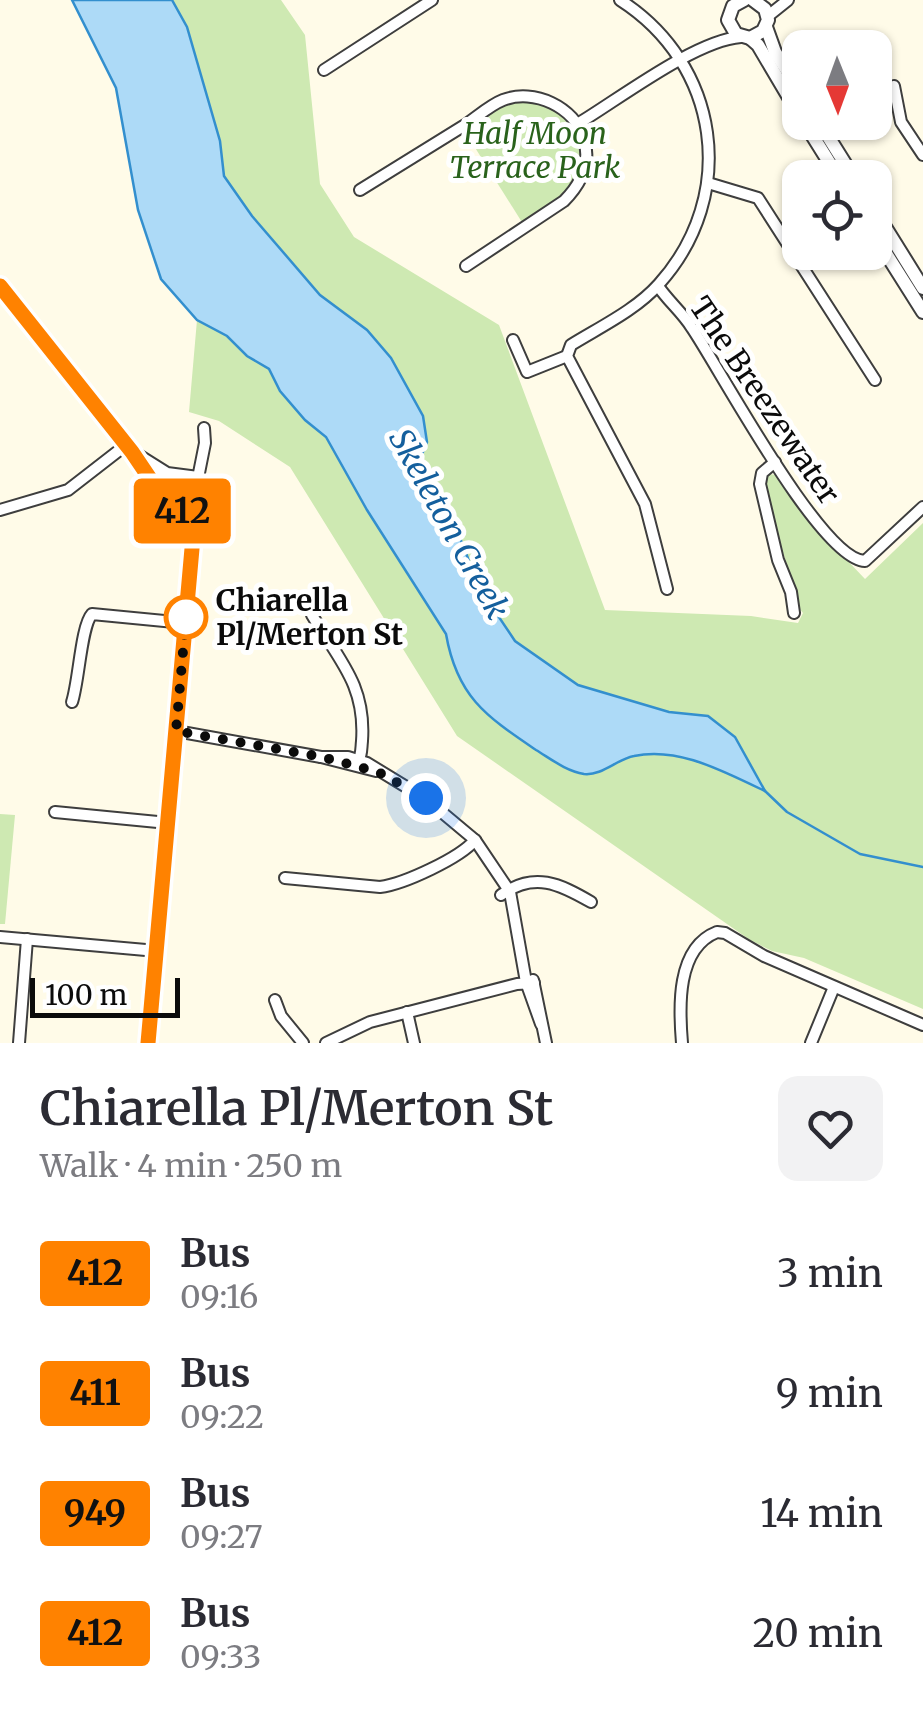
<!DOCTYPE html>
<meta charset="utf-8">
<style>
body{margin:0;font-family:Merriweather,serif;background:#f2f2f3;color:#2b2b33;height:100vh;display:flex;flex-direction:column;font-size:38px;white-space:nowrap}
*{box-sizing:border-box;margin:0}
p{font-size:32px;color:#7c7c81}
.icon{flex:none;width:55px;height:55px;fill:none;stroke:currentColor;stroke-width:2;stroke-linecap:round;stroke-linejoin:round}
.map{position:relative;height:1043px;overflow:hidden}
.drawer{display:flex;flex-direction:column;background:#fff;flex:1}
.drawer>*{flex:none}
.badge{padding:0 20px;border-radius:8px;font-size:35px;line-height:65px}
.needle{width:65px;rotate:179deg}
.controls{position:absolute;left:782px;top:30px;display:grid;gap:20px}
.controls a{display:grid;place-items:center;width:110px;height:110px;border-radius:20px;background:#fff;box-shadow:0 2px 8px #0004;font-size:50px}
.scale{position:absolute;left:30px;bottom:25px;width:150px;box-sizing:border-box;padding-left:10px;border:5px solid #0b0b0b;border-top:0;font-size:28px;line-height:35px;white-space:nowrap;color:#0b0b0b;-webkit-text-stroke:8px #fff;paint-order:stroke}
.you{position:absolute;width:50px;height:50px;margin:-25px;border:8px solid #fff;border-radius:50%;background:#1a73e8;box-shadow:0 0 0 15px #1a73e833}
.map>.badge{position:absolute;translate:-50% -50%;box-shadow:0 0 0 5px #fff}
.round{display:grid;place-items:center;flex:none;width:105px;height:105px;border-radius:20px;background:#f2f2f3}
.headline{display:flex;align-items:center;justify-content:space-between;height:170px;padding:0 40px}
h1{font-size:48px;font-weight:600;line-height:75px}
ul{padding:0;list-style:none}
li{display:flex;align-items:center;gap:30px;height:120px;padding:0 40px}
li div{flex:1}
li b{display:block;font-size:38px}
li em{font-style:normal}
li .badge{min-width:110px;font-weight:700;text-align:center}
.map>svg:first-child{display:block}
</style>
<div class="map">
<svg width="923" height="1043" viewBox="0 0 923 1043">
<rect width="100%" height="100%" fill="#fffbe8"/>
<!-- green -->
<g fill="#cee9b2">
<path d="M120,0h161l24,35 15,149 34,53 145,88 106,285 146,6 47,7 5,-10c-9,-9 -7,-18 -10,-30 -11,-33 -22,-66 -30,-101l4,-8 12,1 29,44 57,60 58,-56v486l-119,-51 -32,-7 -22,-11 -293,-204 -167,-269 -71,-46 -30,-9 8,-92 25,-68z"/>
<polygon points="526,96 566,112 587,152 575,190 525,227 462,127 502,100"/>
<polygon points="0,814 15,815 5,924 0,924"/>
</g>
<!-- water -->
<path fill="#addaf7" stroke="#338fce" stroke-width="2.5" d="M72,0h100l15,27 33,114 4,35 28,40 68,79 47,35 24,28 32,58 4,26 -11,27 4,31 40,38 20,51 35,52 63,44 91,27 39,4 27,21 30,54c-39,-18 -86,-45 -131,-35 -17,3 -32,20 -50,18 -18,-3 -33,-15 -48,-24 -50,-34 -79,-53 -90,-116l-79,-124 -41,-73 -21,-17 -25,-29 -11,-22 -22,-13 -20,-20 -30,-16 -36,-41 -23,-69 -22,-122z"/>
<g fill="none" stroke-linecap="round" stroke-linejoin="round">
<!-- stream -->
<polyline stroke="#338fce" stroke-width="2.5" points="764,790 787,812 860,854 923,867"/>
<!-- minor casing -->
<g stroke="#3e3e3e" stroke-width="14">
<g id="minor">
<path d="M620,0c100,64 119,195 39,284 -23,26 -59,43 -88,61l-4,11 78,148 22,85"/>
<polyline points="768,16 788,0"/>
<polyline points="324,70 432,0"/>
<polyline points="894,86 901,122 923,155"/>
<path d="M579,123c40,-24 117,-83 162,-86"/>
<polyline points="708,183 758,198 875,380"/>
<path d="M360,190c35,-22 70,-43 105,-65 12,-8 25,-20 38,-25 31,-12 72,7 81,39 7,24 -3,45 -20,62l-98,65"/>
<path d="M658,286c10,15 24,26 34,42 28,41 129,232 173,233l58,-54"/>
<polyline points="513,340 527,372 567,356"/>
<polyline points="775,462 762,473 760,484 778,560 791,592 794,613"/>
<polyline points="198,478 205,443 204,428"/>
<polyline points="0,510 68,490 126,445"/>
<path d="M312,615c27,45 54,70 50,126 -1,10 0,14 -6,23"/>
<path d="M72,702c7,-21 9,-76 20,-88l93,9"/>
<polyline points="176,731 321,757 376,771"/>
<polyline points="321,757 348,757 367,763 426,799 475,840 510,892 526,982 541,1024"/>
<polyline points="55,812 168,823"/>
<path d="M285,878l95,9c24,-3 80,-29 95,-47"/>
<path d="M501,895c33,-24 59,-11 90,7"/>
<polyline points="0,937 157,951"/>
<polyline points="533,980 546,1043"/>
<polyline points="275,1000 281,1016 303,1043"/>
<polyline points="407,1012 414,1043"/>
<polyline points="19,1043 27,939"/>
<polyline points="326,1043 370,1022 517,984 534,983"/>
<path d="M682,1043c-3,-35 -6,-95 35,-111l8,1 39,23 159,69"/>
<polyline points="811,1043 834,987"/>
</g>
</g>
<!-- tertiary casing -->
<g stroke="#3e3e3e" stroke-width="16">
<g id="tertiary">
<polyline points="744,0 733,6 728,20 736,34 750,38 763,31 768,20 765,9 753,0"/>
<polyline points="766,27 775,52 800,91"/>
<polyline points="750,38 758,45 800,116"/>
<polyline points="804,122 839,178"/>
<polyline points="819,122 854,178"/>
<polyline points="875,211 923,288"/>
<polyline points="875,236 923,312"/>
<polyline points="0,286 132,452 159,492 185,513 194,526"/>
<polyline points="132,452 167,474 198,478 148,1043"/>
</g>
</g>
<!-- minor -->
<use href="#minor" stroke="#fff" stroke-width="10"/>
<!-- tertiary -->
<use href="#tertiary" stroke="#fff" stroke-width="12"/>
</g>
<g fill="none" stroke-linecap="round" stroke-linejoin="round">
<!-- line casing -->
<g stroke="#fff" stroke-width="22">
<polyline id="line" points="0,286 132,452 159,492 184,512 194,526 148,1043"/>
</g>
<!-- line -->
<use href="#line" stroke="#ff8200" stroke-width="15"/>
<!-- walk -->
<polyline stroke="#0b0b0b" stroke-width="10" stroke-dasharray="0 18" points="186,617 176,731 322,757 378,772 426,798"/>
</g>
<!-- markers -->
<circle fill="#fff" stroke="#ff8200" stroke-width="5" cx="186" cy="617" r="20"/>
<g text-anchor="middle" dominant-baseline="central" stroke-width="10" stroke-linejoin="round" paint-order="stroke">
<!-- park labels -->
<g font-size="30" font-style="italic" fill="#29621b" stroke="#fff">
<text x="535" y="133">Half Moon<tspan x="535" dy="34">Terrace Park</tspan></text>
</g>
<!-- street labels -->
<g font-size="30" fill="#0b0b0b" stroke="#fff">
<text transform="translate(765 400) rotate(56)">The Breezewater</text>
</g>
<!-- stop labels -->
<g font-size="30" font-weight="bold" fill="#0b0b0b" stroke="#fff" text-anchor="start">
<text x="216" y="600">Chiarella<tspan x="216" dy="34">Pl/Merton St</tspan></text>
</g>
<!-- water labels -->
<g font-size="32" font-style="italic" fill="#145f9d" stroke="#fff">
<text transform="translate(449 524) rotate(61)">Skeleton Creek</text>
</g>
</g>
</svg>
<div class="controls">
<a><svg class="needle" viewBox="-14 -14 28 28"><path d="M0-13l5 13h-10z" fill="#e53935"/><path d="M0 13l5-13h-10z" fill="#7c7c81"/></svg></a>
<a><svg class="icon" aria-label="locate" viewBox="0 0 24 24"><circle cx="12" cy="12" r="6"/><path d="M12 2v4M12 18v4M2 12h4M18 12h4"/></svg></a>
</div>
<div class="scale">100 m</div>
<div class="you" style="left:426px;top:798px"></div>
<b class="badge" style="left:182px;top:511px;background:#ff8200;color:#111">412</b>
</div>
<section class="drawer">
<div class="headline"><div><h1>Chiarella Pl/Merton St</h1><p>Walk · 4 min · 250 m</p></div><a class="round"><svg class="icon" aria-label="heart" viewBox="0 0 24 24"><path d="M12 20l-8-8c-3-5 5-10 8-4 3-6 11-1 8 4z"/></svg></a></div>
<ul>
<li><span class="badge" style="background:#ff8200;color:#111">412</span><div><b>Bus</b><p>09:16</p></div><em>3 min</em></li>
<li><span class="badge" style="background:#ff8200;color:#111">411</span><div><b>Bus</b><p>09:22</p></div><em>9 min</em></li>
<li><span class="badge" style="background:#ff8200;color:#111">949</span><div><b>Bus</b><p>09:27</p></div><em>14 min</em></li>
<li><span class="badge" style="background:#ff8200;color:#111">412</span><div><b>Bus</b><p>09:33</p></div><em>20 min</em></li>
</ul>
</section>
